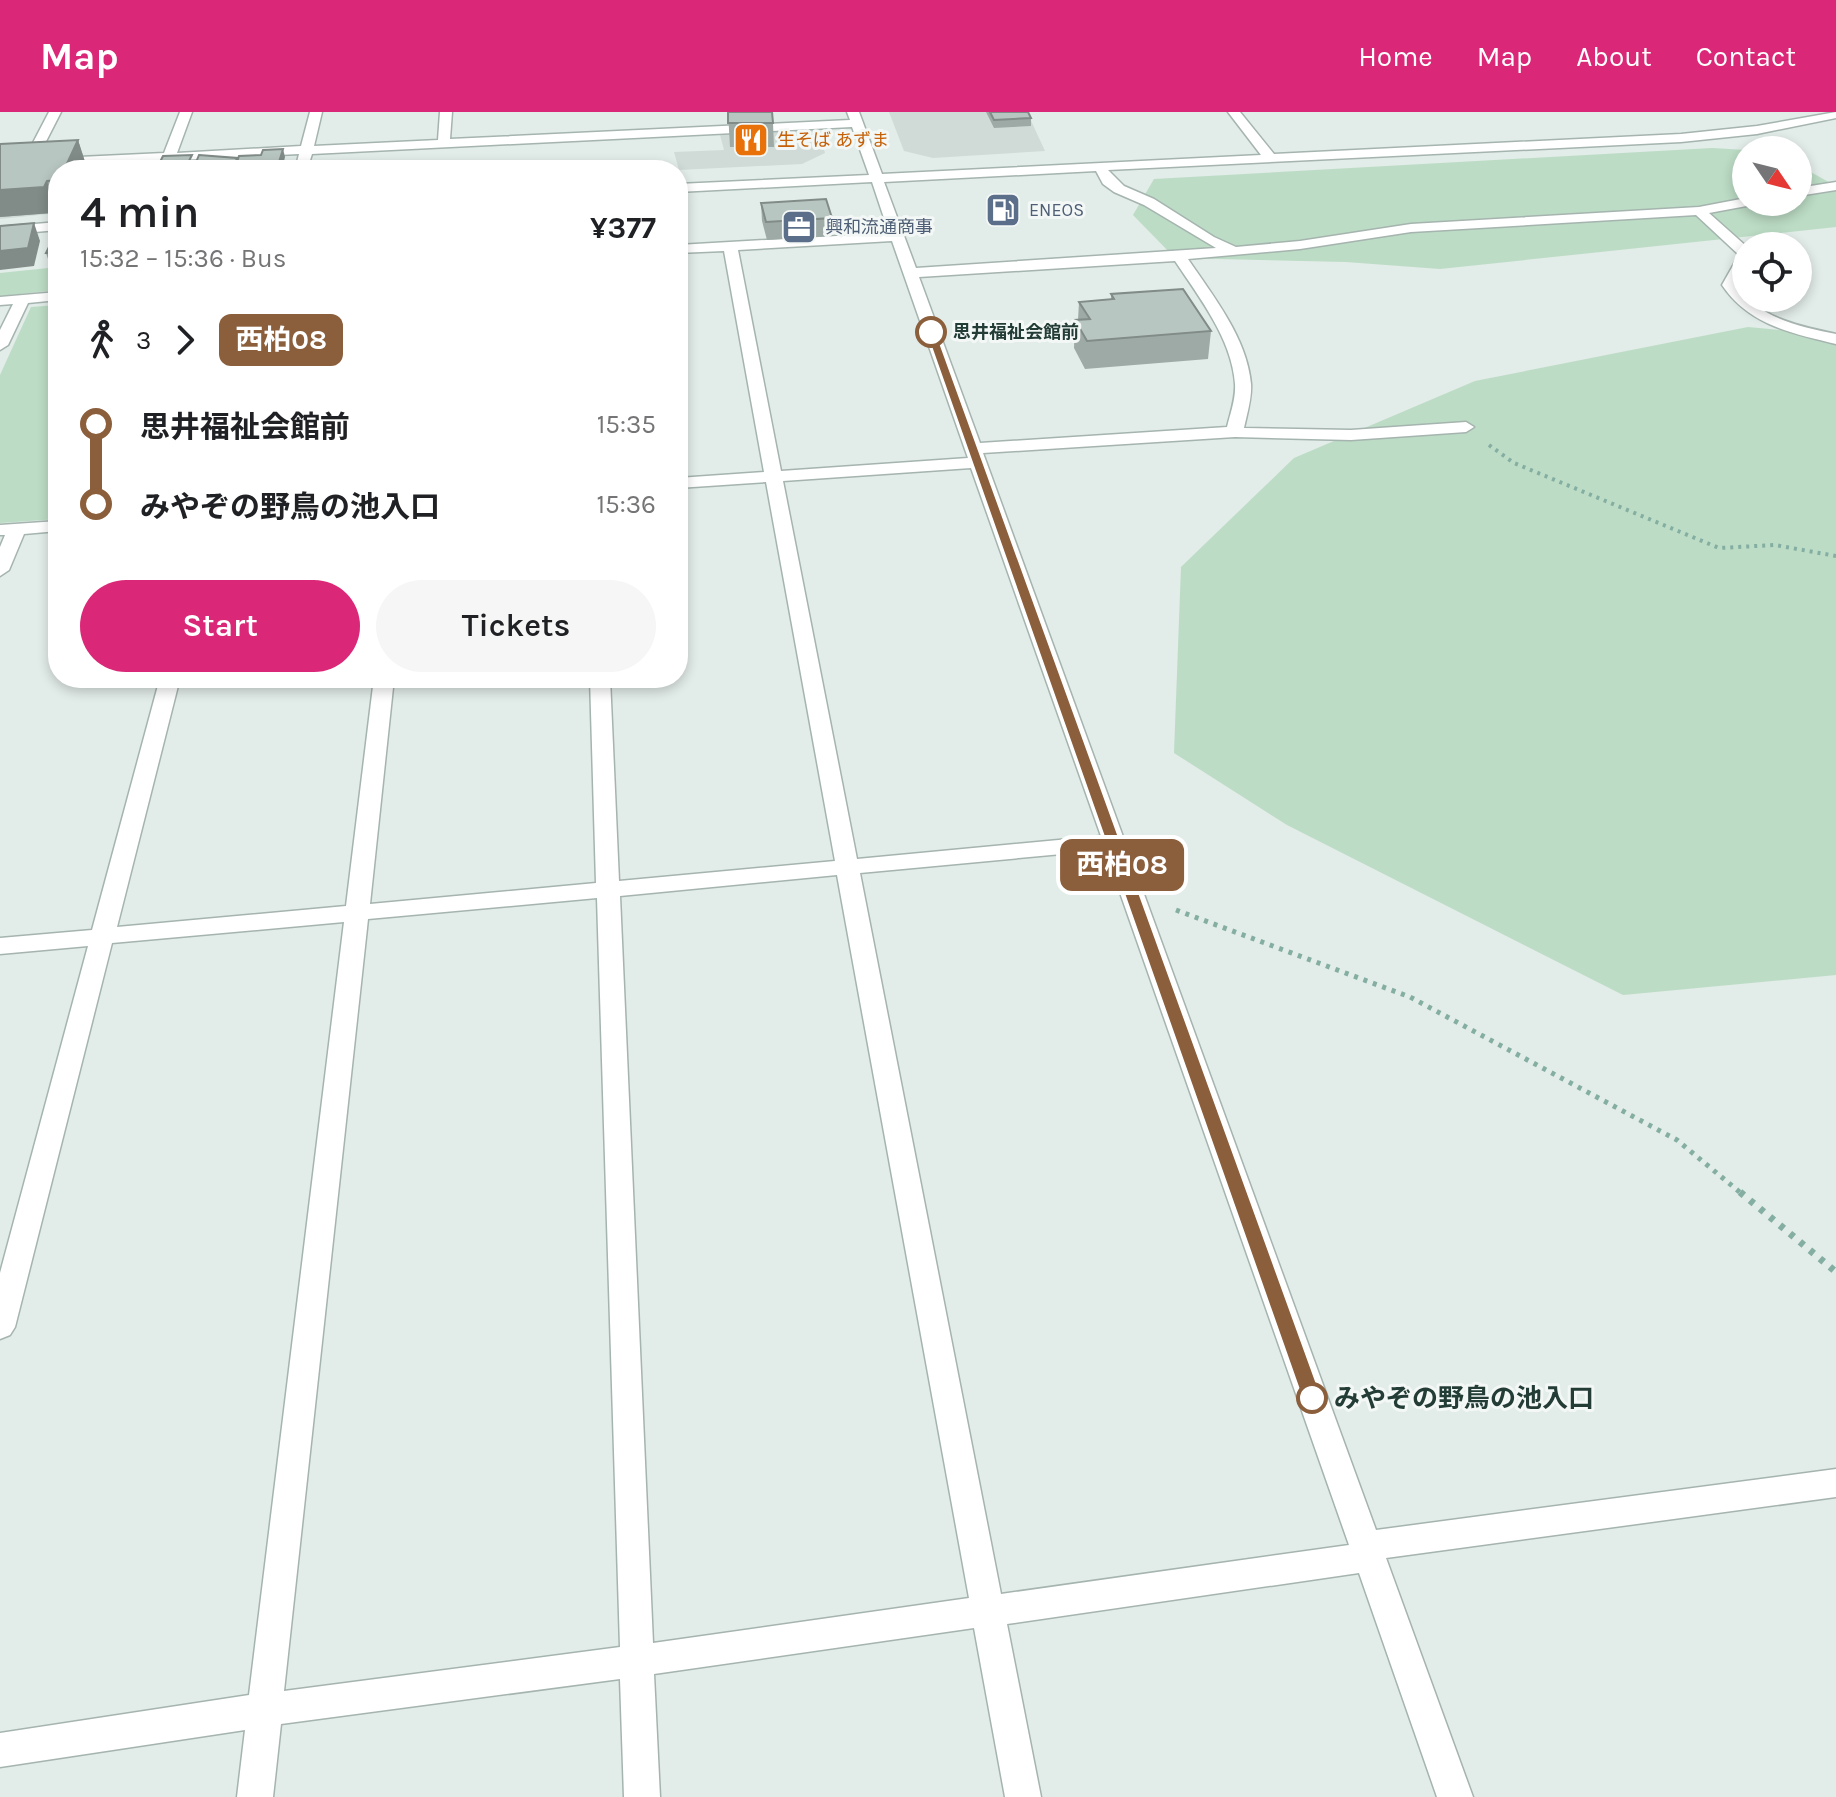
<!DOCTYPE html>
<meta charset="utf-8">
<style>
body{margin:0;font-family:Karla,"Noto Sans JP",sans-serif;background:#f6f6f6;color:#202124;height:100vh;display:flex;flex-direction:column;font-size:30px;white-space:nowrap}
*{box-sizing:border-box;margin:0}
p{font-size:26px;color:#757577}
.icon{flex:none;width:44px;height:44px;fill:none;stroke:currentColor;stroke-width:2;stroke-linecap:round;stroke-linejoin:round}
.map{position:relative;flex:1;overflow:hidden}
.details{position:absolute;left:48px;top:48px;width:640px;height:528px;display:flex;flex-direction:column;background:#fff;border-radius:32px;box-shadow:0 4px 12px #0003}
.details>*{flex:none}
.badge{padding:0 16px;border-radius:12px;font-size:28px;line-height:52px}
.needle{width:52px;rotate:125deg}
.controls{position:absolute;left:1732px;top:24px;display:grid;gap:16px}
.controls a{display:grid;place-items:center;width:80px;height:80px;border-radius:50%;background:#fff;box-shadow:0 4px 12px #0003;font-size:40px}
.map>.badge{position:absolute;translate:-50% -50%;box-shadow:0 0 0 4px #fff}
.legs{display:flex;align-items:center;gap:12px;height:88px;padding:0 32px;font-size:26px}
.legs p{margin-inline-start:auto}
.summary{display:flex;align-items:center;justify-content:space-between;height:136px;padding:0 32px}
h1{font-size:44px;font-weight:600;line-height:60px}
.action{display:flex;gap:16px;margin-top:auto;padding:16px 32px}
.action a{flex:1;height:92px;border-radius:48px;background:#db2777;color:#fff;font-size:32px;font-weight:600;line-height:92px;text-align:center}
.action a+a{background:#f6f6f6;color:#202124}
ul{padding:0 32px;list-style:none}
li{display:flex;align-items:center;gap:28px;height:80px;font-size:30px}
li i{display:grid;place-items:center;width:12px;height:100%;margin:0 10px;background:currentColor}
li i::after{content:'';width:20px;height:20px;margin:-10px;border:6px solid;border-radius:50%;background:#fff}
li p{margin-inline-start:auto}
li:first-child i{background:linear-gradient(#0000 50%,currentColor 0)}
li:last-child i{background:linear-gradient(currentColor 50%,#0000 0)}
header{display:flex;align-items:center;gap:48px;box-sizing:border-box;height:112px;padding:0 40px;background:#db2777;color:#fff}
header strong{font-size:38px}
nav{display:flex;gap:44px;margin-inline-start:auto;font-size:28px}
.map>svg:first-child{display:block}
</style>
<header>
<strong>Map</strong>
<nav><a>Home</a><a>Map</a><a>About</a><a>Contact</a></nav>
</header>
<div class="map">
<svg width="1836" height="1685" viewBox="0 0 1836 1685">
<rect width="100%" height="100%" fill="#e2ece8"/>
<!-- built -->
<g fill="#d0dbd7">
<polygon points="889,0 1027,0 1045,39 933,46 904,39"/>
<polygon points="817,14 825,41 802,52 679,58 674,40 724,38 719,19"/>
<polygon points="163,48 159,58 58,58 58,101 0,107 0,57"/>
</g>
<!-- green -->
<g fill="#bcdcc5">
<polygon points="1712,36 1746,38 1746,90 1798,90 1798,53 1836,74 1836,115 1440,157 1346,150 1175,146 1133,103 1154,67"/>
<polygon points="58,155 58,178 0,184 0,161"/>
<polygon points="58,193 58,407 0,411 0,263 31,195"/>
<polygon points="1748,215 1836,223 1836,863 1623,883 1287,713 1174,641 1181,455 1294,346 1475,269"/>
</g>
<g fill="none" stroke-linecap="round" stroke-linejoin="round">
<!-- minor casing -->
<g stroke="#a5b4af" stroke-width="3">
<g id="minor">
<path d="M49,0h12l-24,47 127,-6 16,-41h12l-15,41 124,-7 9,-34h12l-8,34 124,-6 2,-28h12l-2,27 400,-19 -3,-8h12l23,62 379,-19 -33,-43h12l34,42 407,-20 76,-8 79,-14v6l-79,16 -76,8 -573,28 16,16 30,13 60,38 22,10 64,-6 111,-17 288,-17 47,-9v4h8l-2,3 -43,8 37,33v22l-10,17c23,33 62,41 100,49v10c-45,-11 -87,-19 -114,-59l17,-30 -43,-40 -285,17 -111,17 -112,10c25,37 59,79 63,125 1,14 -4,30 -7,44l107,2 115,-8 8,5 -8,5 -115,8 -116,-3 -252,16 393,1077 460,-61v28l-450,61 87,239h-36l-78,-224 -352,51 34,173h-36l-31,-169 -320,46 6,123h-36l-4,-118 -339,45 -8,73h-36l8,-67 -245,37v-34l249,-38 95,-773 -232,21 -97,384 -5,8 -10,4v-66l88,-327 -88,8v-16l92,-8 68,-252h20l-63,249 229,-21 28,-228h20l-24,226 226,-21 -6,-205h20l9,203 216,-20 -69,-379 -88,6v-10l86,-6 -40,-221 -46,2v-8l211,-12 -17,-51 -194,10v-8l191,-9 -17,-48 -540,27 -5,16h-12l4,-16 -299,15v-8l24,-1zM1096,59l7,13 11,8 30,13 72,43 -300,20 -32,-86zM892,129l76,217 -187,13 -43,-221zM1175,149c24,36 57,78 60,123 1,15 -5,30 -8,43l-247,16 -61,-166zM971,356l130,368 -244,23 -74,-378zM1105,738l244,695 -348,49 -141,-721zM837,763l132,723 -316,45 -33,-747zM597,786l23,749 -336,44 84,-772z"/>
<polygon points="1836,70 1836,78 1798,84 1798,76"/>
<polygon points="58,110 58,118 0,123 0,115"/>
<polygon points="58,180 58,188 28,191 8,233 0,238 0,218 13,192 0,193 0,185"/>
<polygon points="58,409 58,419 24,422 9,458 0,464 0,435 5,423 0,423 0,413"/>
</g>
</g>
<!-- path-far2 -->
<polyline stroke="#84aea2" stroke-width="4" stroke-dasharray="3 5" stroke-linecap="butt" points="1489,333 1514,351 1719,436 1775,433 1836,444"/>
<!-- path-far1 -->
<polyline stroke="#84aea2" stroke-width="5" stroke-dasharray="4 6" stroke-linecap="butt" points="1176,798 1410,885 1677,1028 1742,1082"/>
<!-- path -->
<polyline stroke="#84aea2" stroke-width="7" stroke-dasharray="5 8" stroke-linecap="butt" points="1740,1080 1836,1160"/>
<!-- minor -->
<use href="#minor" fill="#fff" fill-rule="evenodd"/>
</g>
<!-- wall -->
<g fill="#9eaaa6">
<polygon points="728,0 773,11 774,35 730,35"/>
<polygon points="986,0 1028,0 1031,6 1031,14 994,16"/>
<polygon points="78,28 86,53 58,58 58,94 55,95 52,101 0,105"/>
<polygon points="761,91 832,106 833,124 767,128 762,109"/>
<polygon points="58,126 58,150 49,150 46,141"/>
<polygon points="1111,182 1211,219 1208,247 1085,257 1074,236 1075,208 1078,208 1079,190 1111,187"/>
</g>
<!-- shaded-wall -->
<g fill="#818b87">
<polygon points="78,28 86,53 83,58 64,58"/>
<polygon points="283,37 285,45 282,58 233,58 237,46 239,54"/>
<polygon points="47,69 55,95 52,101 0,105 0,78"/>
<polygon points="34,111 40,129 34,154 0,158 0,139"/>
</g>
<!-- building -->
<g fill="#b8c6c1" stroke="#818b87" stroke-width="2">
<polygon points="728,0 772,0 773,11 728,11"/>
<polygon points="990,0 1028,0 1031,6 994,8"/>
<polygon points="78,28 64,58 58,58 58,68 47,69 44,75 0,78 0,32"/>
<polygon points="283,37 279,50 235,56 239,44 261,43 263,38"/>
<polygon points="192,43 189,49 195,49 190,58 156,58 163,44"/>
<polygon points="199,43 237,46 233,56 193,58"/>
<polygon points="826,87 832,106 766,110 761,91"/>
<polygon points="34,111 28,136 0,139 0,114"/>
<polygon points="54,125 58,126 58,141 46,141"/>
<polygon points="1183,177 1211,219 1087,229 1075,208 1090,207 1079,190 1114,187 1111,182"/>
</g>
<!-- line-1 -->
<polygon fill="#8b5e3c" stroke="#fff" stroke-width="2" points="931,217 936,220 1322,1286 1319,1292 1312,1294 1305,1292 1302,1286 926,220"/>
<!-- icons -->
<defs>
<g id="restaurant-square" transform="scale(1.8)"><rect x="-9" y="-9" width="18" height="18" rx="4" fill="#e8710a" stroke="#f3f8f6"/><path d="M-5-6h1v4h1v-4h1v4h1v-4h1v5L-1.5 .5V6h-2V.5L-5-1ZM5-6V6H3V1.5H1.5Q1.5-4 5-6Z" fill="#fff"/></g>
<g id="fuel-square" transform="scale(1.8)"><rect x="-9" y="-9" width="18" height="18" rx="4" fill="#5c6f8a" stroke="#f3f8f6"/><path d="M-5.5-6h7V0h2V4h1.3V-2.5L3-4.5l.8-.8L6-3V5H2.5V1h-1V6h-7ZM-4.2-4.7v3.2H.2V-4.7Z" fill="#fff"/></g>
<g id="office-square" transform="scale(1.8)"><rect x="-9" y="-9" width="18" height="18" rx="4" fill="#5c6f8a" stroke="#f3f8f6"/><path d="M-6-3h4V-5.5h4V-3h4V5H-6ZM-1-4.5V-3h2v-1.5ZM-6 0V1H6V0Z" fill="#fff"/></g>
</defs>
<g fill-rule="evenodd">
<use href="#restaurant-square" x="751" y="28"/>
<use href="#fuel-square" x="1003" y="98"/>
<use href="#office-square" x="799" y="115"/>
</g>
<!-- markers -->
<g fill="#fff" stroke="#8b5e3c" stroke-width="4">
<circle cx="931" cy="220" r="14"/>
<circle cx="1312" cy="1286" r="14"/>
</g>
<g text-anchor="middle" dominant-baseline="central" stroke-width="6" stroke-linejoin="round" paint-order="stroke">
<!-- far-food labels -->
<g font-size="18" fill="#c56008" stroke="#f3f8f6" text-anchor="start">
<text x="777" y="28">生そば あずま</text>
</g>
<!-- far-service labels -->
<g font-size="18" fill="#4e5e75" stroke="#f3f8f6" text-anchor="start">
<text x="1029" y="98">ENEOS</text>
<text x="825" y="115">興和流通商事</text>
</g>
<!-- far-stop labels -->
<g font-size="18" font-weight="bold" fill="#233c36" stroke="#f3f8f6" text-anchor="start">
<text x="953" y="220">思井福祉会館前</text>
</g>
<!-- near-stop labels -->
<g font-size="26" font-weight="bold" fill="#233c36" stroke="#f3f8f6" text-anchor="start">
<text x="1334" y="1286">みやぞの野鳥の池入口</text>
</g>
</g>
</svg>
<div class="controls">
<a><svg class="needle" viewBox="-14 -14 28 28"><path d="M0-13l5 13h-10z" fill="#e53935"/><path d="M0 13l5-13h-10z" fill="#757577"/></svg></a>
<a><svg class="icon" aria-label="locate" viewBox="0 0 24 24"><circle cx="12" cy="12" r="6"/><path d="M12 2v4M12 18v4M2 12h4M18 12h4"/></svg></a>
</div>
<b class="badge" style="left:1122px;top:753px;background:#8b5e3c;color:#fff">西柏08</b>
<section class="details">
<div class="summary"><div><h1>4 min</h1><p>15:32 – 15:36 · Bus</p></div><b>¥377</b></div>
<div class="legs"><svg class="icon" aria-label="walk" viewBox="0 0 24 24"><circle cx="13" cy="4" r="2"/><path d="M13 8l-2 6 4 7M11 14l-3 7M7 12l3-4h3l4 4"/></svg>3<svg class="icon" aria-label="forward" viewBox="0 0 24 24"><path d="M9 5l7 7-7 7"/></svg><b class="badge" style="background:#8b5e3c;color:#fff">西柏08</b></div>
<ul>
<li><i style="color:#8b5e3c"></i><b>思井福祉会館前</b><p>15:35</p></li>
<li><i style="color:#8b5e3c"></i><b>みやぞの野鳥の池入口</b><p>15:36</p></li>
</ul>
<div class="action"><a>Start</a><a>Tickets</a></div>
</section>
</div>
